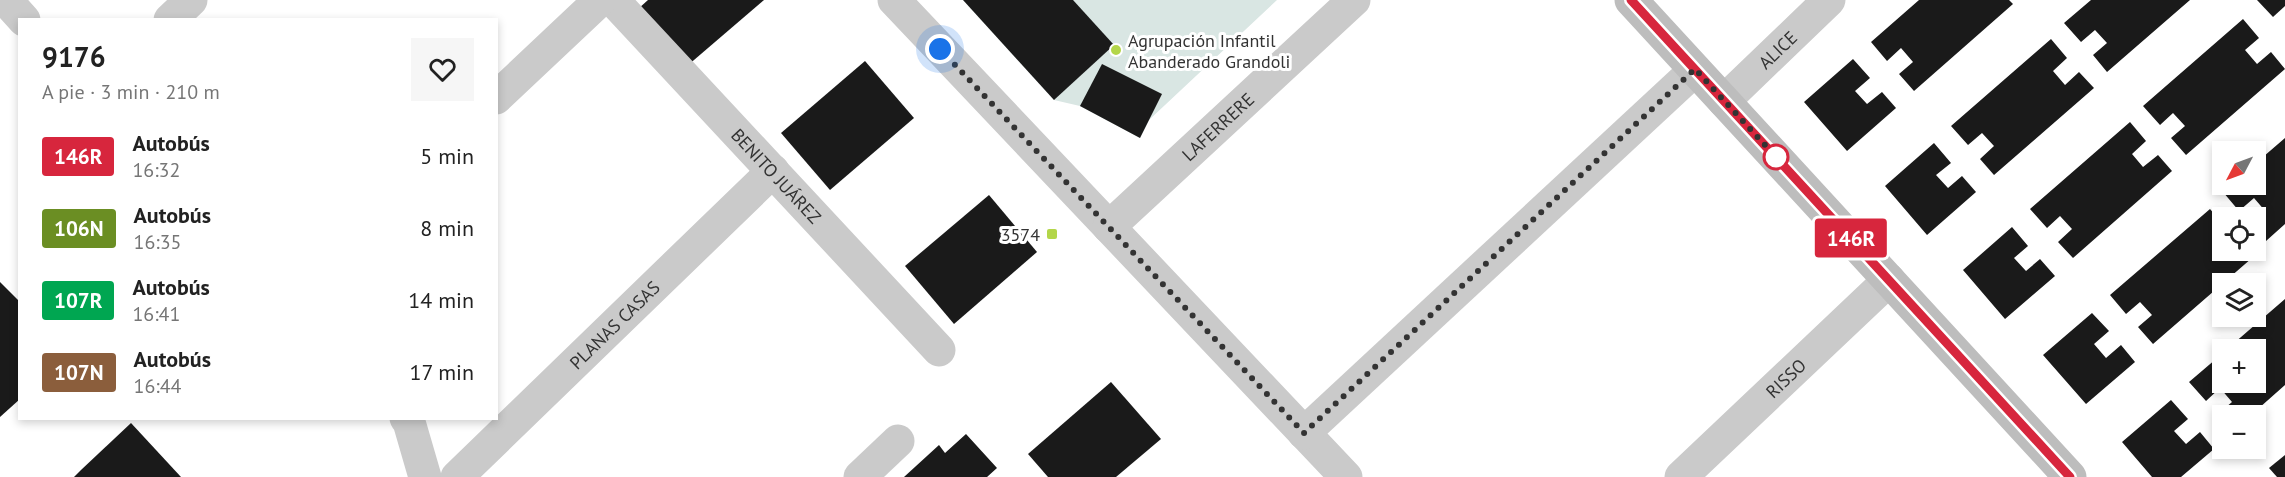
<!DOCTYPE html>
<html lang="es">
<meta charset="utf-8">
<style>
body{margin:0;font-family:"PT Sans",sans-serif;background:#f6f6f6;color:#222;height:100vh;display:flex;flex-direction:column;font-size:22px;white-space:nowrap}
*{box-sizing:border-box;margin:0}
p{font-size:20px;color:#767676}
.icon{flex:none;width:33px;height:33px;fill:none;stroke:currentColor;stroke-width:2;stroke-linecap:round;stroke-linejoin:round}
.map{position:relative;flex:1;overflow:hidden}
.panel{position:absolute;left:18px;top:18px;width:480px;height:402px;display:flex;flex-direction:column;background:#fff;border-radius:0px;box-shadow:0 3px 9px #0003}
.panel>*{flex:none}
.badge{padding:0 12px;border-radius:4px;font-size:21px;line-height:39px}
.needle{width:39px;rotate:229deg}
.buttons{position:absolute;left:2212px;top:141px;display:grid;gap:12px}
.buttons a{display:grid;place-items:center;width:54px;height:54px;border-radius:0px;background:#fff;box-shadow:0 3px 9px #0003;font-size:30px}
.you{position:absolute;width:30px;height:30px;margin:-15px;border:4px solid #fff;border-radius:50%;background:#1a73e8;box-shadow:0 0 0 9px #1a73e833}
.map>.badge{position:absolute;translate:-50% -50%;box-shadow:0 0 0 3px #fff}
.round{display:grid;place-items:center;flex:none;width:63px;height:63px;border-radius:0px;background:#f6f6f6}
.overview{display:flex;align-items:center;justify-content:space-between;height:102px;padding:0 24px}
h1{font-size:28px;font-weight:700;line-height:45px}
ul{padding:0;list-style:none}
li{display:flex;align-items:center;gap:18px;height:72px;padding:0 24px}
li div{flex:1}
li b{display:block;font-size:22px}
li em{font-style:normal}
li .badge{min-width:66px;font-weight:700;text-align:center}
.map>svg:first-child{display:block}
</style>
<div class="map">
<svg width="2285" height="477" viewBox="0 0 2285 477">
<rect width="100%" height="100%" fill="#fff"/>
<!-- green -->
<polygon fill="#d9e6e3" points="963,0 1277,0 1149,120 1140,138 1080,106 1054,100"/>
<!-- building -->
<g fill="#1a1a1a">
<polygon points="648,0 764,0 687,66 638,9"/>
<polygon points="963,0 1073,0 1114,45 1054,100"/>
<polygon points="1919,0 2009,0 2013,4 1914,91 1899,74 1913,62 1901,48 1887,61 1871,42"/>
<polygon points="2091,0 2190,0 2107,72 2093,55 2107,43 2095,30 2081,42 2064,23"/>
<polygon points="2257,0 2285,0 2285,6 2273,17"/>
<polygon points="2243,19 2259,38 2245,50 2257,64 2271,52 2285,69 2186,155 2171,138 2185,126 2173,113 2160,125 2143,106"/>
<polygon points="2051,39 2067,58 2053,71 2065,85 2079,72 2094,88 1994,175 1980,159 1994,146 1982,133 1968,145 1951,126"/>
<polygon points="1853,59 1870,78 1855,91 1867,104 1882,92 1896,108 1847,151 1804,102"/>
<polygon points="865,61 914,118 830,190 781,133"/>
<polygon points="1102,64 1162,94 1140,138 1080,106"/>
<polygon points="2130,122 2146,141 2132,154 2143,167 2158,155 2172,171 2073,258 2058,242 2072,229 2060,216 2047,228 2030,209"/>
<polygon points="2285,138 2285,224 2266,241 2256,230 2256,221 2266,212 2254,198 2239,211 2223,192 2232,184 2256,184 2256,163"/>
<polygon points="1934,143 1951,163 1936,175 1948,188 1962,176 1976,192 1927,235 1885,186"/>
<polygon points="989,195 1037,252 954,324 905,266"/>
<polygon points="2210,209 2223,224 2223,230 2212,240 2224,253 2226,250 2246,250 2252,258 2153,344 2138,327 2152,315 2140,302 2126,314 2110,295"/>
<polygon points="2012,227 2028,246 2014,258 2026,271 2040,259 2055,276 2005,319 1963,270"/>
<polygon points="0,282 20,302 20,399 0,417"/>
<polygon points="2285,299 2285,385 2250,416 2223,416 2223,421 2218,414 2232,402 2220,388 2206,401 2189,382 2223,353 2223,382 2256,382 2256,350 2226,350"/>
<polygon points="2092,313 2109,331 2094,344 2106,358 2121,345 2135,362 2086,404 2043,355"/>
<polygon points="1111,382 1161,439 1116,477 1048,477 1028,454"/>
<polygon points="2171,400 2188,419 2174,431 2186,444 2200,432 2214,449 2181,477 2152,477 2122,442"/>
<polygon points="131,423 181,477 74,477 81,470"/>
<polygon points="966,434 997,468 987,477 904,477 939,445 945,453"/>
<polygon points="2285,455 2285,477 2277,477 2269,468"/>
</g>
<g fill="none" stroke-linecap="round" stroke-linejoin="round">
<!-- street -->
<g stroke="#cacaca" stroke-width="33">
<polyline points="6,0 24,20"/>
<path id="s1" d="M613,0l326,350"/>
<polyline points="894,0 1346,477"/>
<polyline points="170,20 191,0"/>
<polyline points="496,98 600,0"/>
<path id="s2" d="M1724,101l105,-101"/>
<path id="s3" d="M1109,227l245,-227"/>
<polyline points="406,418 409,422 425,477"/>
<polyline points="1304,433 1695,70"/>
<path id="s4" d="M457,477l316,-306"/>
<polyline points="860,477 898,441"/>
<path id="s5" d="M1681,477l208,-197"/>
</g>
<!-- secondary -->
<polyline stroke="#bdbdbd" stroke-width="33" points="1631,0 2070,477"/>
</g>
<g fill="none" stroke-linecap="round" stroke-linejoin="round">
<!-- line casing -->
<g stroke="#fff" stroke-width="14">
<polyline id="line" points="1631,0 2070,477"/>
</g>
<!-- line -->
<use href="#line" stroke="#d7263d" stroke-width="9"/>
<!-- walk -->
<polyline stroke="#333" stroke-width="6" stroke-dasharray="0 10.8" points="940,49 1304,433 1695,69 1776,157"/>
</g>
<!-- markers -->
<g fill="#b3d649" stroke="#fff" stroke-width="2">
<circle cx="1116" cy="50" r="6"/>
<rect x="1046" y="228" width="12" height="12" rx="3"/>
</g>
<circle fill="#fff" stroke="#d7263d" stroke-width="3" cx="1776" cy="157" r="12"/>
<g text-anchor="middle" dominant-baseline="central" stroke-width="6" stroke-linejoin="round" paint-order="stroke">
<!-- poi labels -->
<g font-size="18" fill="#333" stroke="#fff" text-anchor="start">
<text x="1128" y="40">Agrupación Infantil<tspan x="1128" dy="21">Abanderado Grandoli</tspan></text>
<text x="1040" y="234" text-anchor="end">3574</text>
</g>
<!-- street labels -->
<g font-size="18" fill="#333" stroke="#fff">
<text stroke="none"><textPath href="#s2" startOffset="74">ALICE</textPath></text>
<text stroke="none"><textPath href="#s3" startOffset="148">LAFERRERE</textPath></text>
<text stroke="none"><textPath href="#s1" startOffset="240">BENITO JUÁREZ</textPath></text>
<text stroke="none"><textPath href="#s4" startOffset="219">PLANAS CASAS</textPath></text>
<text stroke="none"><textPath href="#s5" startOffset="144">RISSO</textPath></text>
</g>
</g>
</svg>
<div class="buttons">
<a><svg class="needle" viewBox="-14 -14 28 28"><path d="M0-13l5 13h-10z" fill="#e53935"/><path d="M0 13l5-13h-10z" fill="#767676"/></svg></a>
<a><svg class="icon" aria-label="locate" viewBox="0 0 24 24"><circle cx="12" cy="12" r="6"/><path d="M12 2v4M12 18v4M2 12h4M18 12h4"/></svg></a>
<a><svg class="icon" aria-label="layers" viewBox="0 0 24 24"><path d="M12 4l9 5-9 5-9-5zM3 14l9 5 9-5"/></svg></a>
<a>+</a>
<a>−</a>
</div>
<div class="you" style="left:940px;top:49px"></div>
<b class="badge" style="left:1851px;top:238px;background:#d7263d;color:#fff">146R</b>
<section class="panel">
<div class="overview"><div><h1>9176</h1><p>A pie · 3 min · 210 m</p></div><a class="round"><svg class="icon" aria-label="heart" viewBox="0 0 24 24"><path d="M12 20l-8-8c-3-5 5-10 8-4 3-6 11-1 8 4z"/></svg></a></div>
<ul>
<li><span class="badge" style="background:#d7263d;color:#fff">146R</span><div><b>Autobús</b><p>16:32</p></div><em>5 min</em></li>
<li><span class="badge" style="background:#6b8e23;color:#fff">106N</span><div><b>Autobús</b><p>16:35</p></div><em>8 min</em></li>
<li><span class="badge" style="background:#00a651;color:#fff">107R</span><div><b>Autobús</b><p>16:41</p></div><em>14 min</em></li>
<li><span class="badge" style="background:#8b5e3c;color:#fff">107N</span><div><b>Autobús</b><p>16:44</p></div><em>17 min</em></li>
</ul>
</section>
</div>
